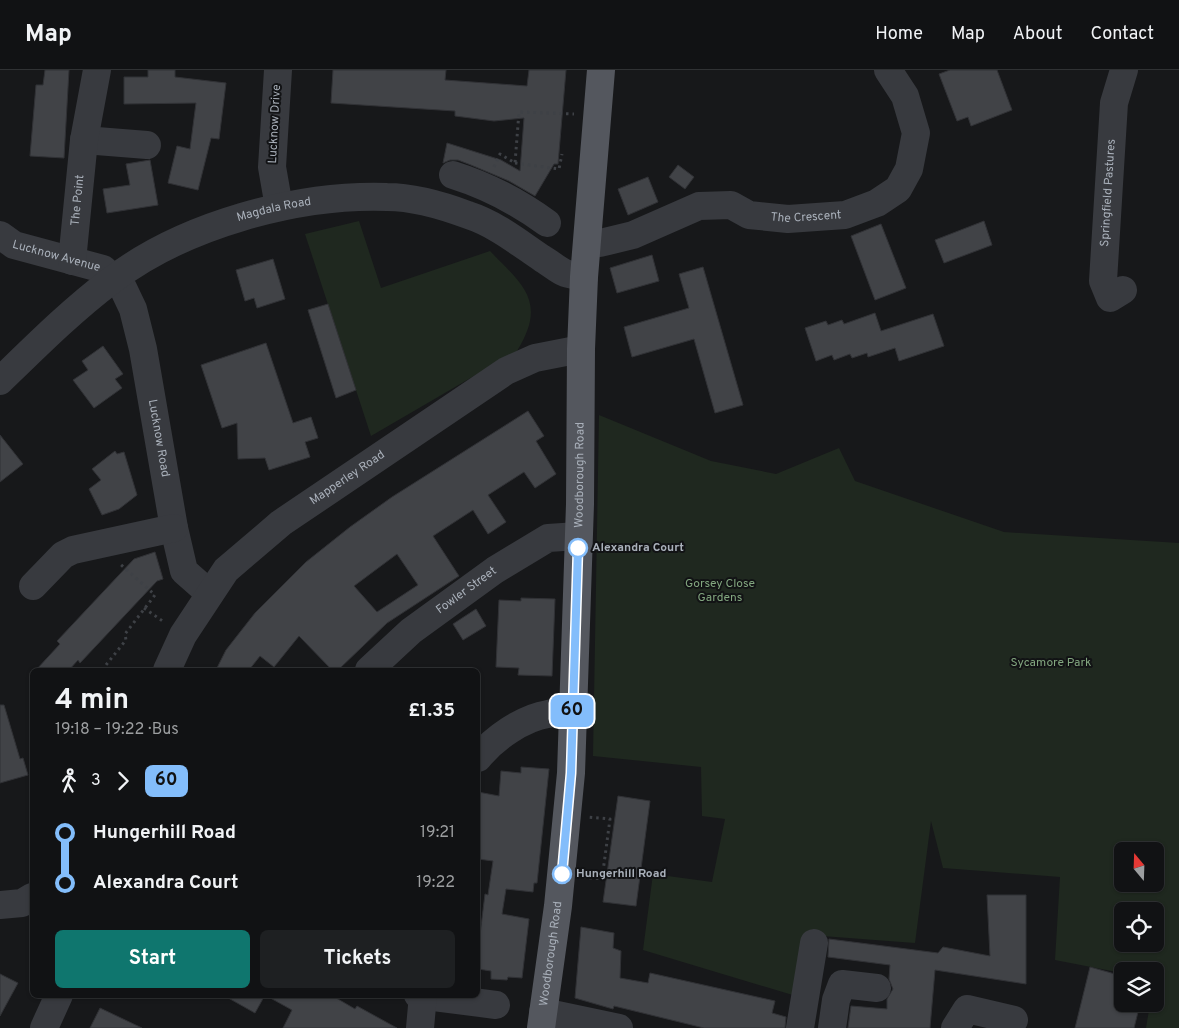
<!DOCTYPE html>
<meta charset="utf-8">
<style>
body{margin:0;font-family:Overpass,sans-serif;background:#1e2022;color:#f1f3f6;height:100vh;display:flex;flex-direction:column;font-size:19px;white-space:nowrap}
*{box-sizing:border-box;margin:0}
p{font-size:16px;color:#9c9ea0}
.icon{flex:none;width:28px;height:28px;fill:none;stroke:currentColor;stroke-width:2;stroke-linecap:round;stroke-linejoin:round}
.map{position:relative;flex:1;overflow:hidden}
.panel{position:absolute;left:30px;top:598px;width:450px;height:330px;display:flex;flex-direction:column;background:#111214;border-radius:8px;box-shadow:0 1px 4px #0004,0 0 0 1px #303234}
.panel>*{flex:none}
.badge{padding:0 10px;border-radius:8px;font-size:18px;line-height:32px}
.needle{width:32px;rotate:341deg}
.fabs{position:absolute;left:1114px;top:772px;display:grid;gap:10px}
.fabs a{display:grid;place-items:center;width:50px;height:50px;border-radius:8px;background:#111214;box-shadow:0 1px 4px #0004,0 0 0 1px #303234;font-size:25px}
.map>.badge{position:absolute;translate:-50% -50%;box-shadow:0 0 0 2px #fff}
.legs{display:flex;align-items:center;gap:8px;height:55px;padding:0 25px;font-size:16px}
.legs p{margin-inline-start:auto}
.head{display:flex;align-items:center;justify-content:space-between;height:85px;padding:0 25px}
h1{font-size:28px;font-weight:700;line-height:38px}
.action{display:flex;gap:10px;margin-top:auto;padding:10px 25px}
.action a{flex:1;height:58px;border-radius:8px;background:#0f766e;color:#fff;font-size:20px;font-weight:700;line-height:58px;text-align:center}
.action a+a{background:#1e2022;color:#f1f3f6}
ul{padding:0 25px;list-style:none}
li{display:flex;align-items:center;gap:18px;height:50px;font-size:19px}
li i{display:grid;place-items:center;width:8px;height:100%;margin:0 6px;background:currentColor}
li i::after{content:'';width:12px;height:12px;margin:-6px;border:4px solid;border-radius:50%;background:#111214}
li p{margin-inline-start:auto}
li:first-child i{background:linear-gradient(#0000 50%,currentColor 0)}
li:last-child i{background:linear-gradient(currentColor 50%,#0000 0)}
header{display:flex;align-items:center;gap:30px;box-sizing:border-box;height:70px;padding:0 25px;background:#111214;border-bottom:1px solid #303234}
header strong{font-size:24px}
nav{display:flex;gap:28px;margin-inline-start:auto;font-size:18px}
.map>svg:first-child{display:block}
</style>
<header>
<strong>Map</strong>
<nav><a>Home</a><a>Map</a><a>About</a><a>Contact</a></nav>
</header>
<div class="map">
<svg width="1179" height="958" viewBox="0 0 1179 958">
<rect width="100%" height="100%" fill="#17181a"/>
<!-- green -->
<g fill="#1f281f" fill-rule="evenodd">
<path d="M359,151l22,67 109,-37c34,35 57,51 27,100l-146,85 -66,-202z"/>
<path d="M599,345l112,46 65,13 63,-26 16,33 149,51 175,11v485h-33l4,-24h5v-33l-33,2 -67,-13 5,-83 -117,-9 -12,-47 -16,122 -93,-7 -26,60 -153,-46 10,-76 59,8 13,-63 -23,-3 -1,-49 -108,-11zM1122,781h33v33h-33zM1122,841h33v33h-33z"/>
</g>
<!-- building -->
<g fill="#414347" stroke="#313236" fill-rule="evenodd">
<polygon points="45,0 69,0 64,88 30,86 36,15 43,15"/>
<polygon points="148,0 175,0 175,7 226,13 219,69 211,68 198,120 168,113 177,76 190,79 196,33 124,34 124,7 148,7"/>
<polygon points="333,0 446,0 445,10 527,16 529,0 566,0 558,94 554,94 535,126 509,111 471,95 458,90 450,90 443,93 447,73 501,90 520,101 524,48 494,51 455,46 455,41 331,33"/>
<polygon points="950,0 997,0 1012,40 971,56 968,47 957,51 939,4"/>
<polygon points="150,90 158,135 107,143 103,119 130,115 126,94"/>
<polygon points="678,95 694,107 685,119 669,107"/>
<polygon points="648,107 658,132 628,145 618,119"/>
<polygon points="984,151 992,175 944,193 935,170"/>
<polygon points="881,154 906,218 875,230 851,166"/>
<polygon points="652,185 659,211 617,223 610,198"/>
<polygon points="273,189 285,229 257,238 254,228 245,231 236,200"/>
<polygon points="703,197 743,335 715,343 694,269 632,287 624,257 689,238 679,204"/>
<polygon points="328,234 356,320 336,328 308,240"/>
<polygon points="875,243 881,261 933,244 944,276 899,291 895,278 868,287 867,283 852,288 850,284 834,290 832,285 816,291 805,258 826,251 828,255 842,250 844,254"/>
<polygon points="266,273 293,353 311,347 318,368 305,372 310,387 269,400 265,388 238,389 237,353 222,358 201,295"/>
<polygon points="103,276 123,304 115,309 122,318 94,338 73,310 88,300 82,291"/>
<path d="M528,341l16,25 -8,5 20,33 -21,14 -11,-16 -36,23 18,27 -18,12 -15,-24 -40,26 26,40 -72,47 -49,47h-6l-33,-34 -25,31 -14,-11 -11,14h-33l10,-20 29,-37 51,-51 44,-35 42,-30zM397,484l21,31 -41,27 -23,-26z"/>
<polygon points="0,365 23,394 0,412"/>
<polygon points="115,381 117,384 124,382 137,425 119,439 102,445 89,419 101,410 92,399"/>
<polygon points="155,482 163,509 157,511 80,593 78,590 69,600 36,600 60,574 57,571 134,489"/>
<polygon points="521,528 555,529 552,606 518,605 519,598 496,597 499,530 521,531"/>
<polygon points="476,539 486,556 463,570 453,554"/>
<polygon points="0,635 4,635 20,689 23,688 28,705 0,713"/>
<polygon points="521,697 549,699 537,813 534,813 533,822 506,819 502,844 529,849 522,908 508,907 507,910 491,909 491,901 478,899 478,881 485,824 488,825 493,791 478,789 478,722 499,726 501,701 521,703"/>
<polygon points="618,726 650,731 636,836 603,832"/>
<polygon points="987,825 1026,825 1026,914 935,900 930,958 848,958 851,936 887,939 887,929 893,919 889,909 890,895 828,887 829,869 938,883 943,877 990,886"/>
<polygon points="581,857 614,863 613,878 621,881 620,908 648,913 650,903 775,931 772,943 786,947 785,958 704,958 614,936 613,939 575,928"/>
<polygon points="1090,897 1122,906 1122,934 1140,934 1134,958 1075,958"/>
<polygon points="0,904 18,913 0,946"/>
<polygon points="223,925 331,925 355,939 357,936 397,958 283,958 292,940 265,925 255,943"/>
<polygon points="100,938 142,958 90,958"/>
</g>
<g fill="none" stroke-linecap="round" stroke-linejoin="round">
<!-- path -->
<g stroke="#3e4146" stroke-width="3" stroke-dasharray="2.5 4" stroke-linecap="butt">
<polyline points="515,93 559,99 562,84"/>
<polyline points="494,97 500,84 515,93 519,42 574,44"/>
<polyline points="144,538 164,552"/>
<polyline points="102,600 126,570 125,564 155,525 119,493"/>
<polyline points="583,807 602,809 610,749 588,747"/>
</g>
<!-- minor -->
<g stroke="#383a3f" stroke-width="28">
<polyline points="278,0 272,97 279,137"/>
<polyline points="84,70 147,75"/>
<path d="M453,105c35,11 64,26 94,48"/>
<path id="s1" d="M0,165l14,10 89,24 20,19 10,21 10,40 31,179 10,43 25,22"/>
<path id="s2" d="M588,171l12,2 33,-8 66,-29 32,-1 18,10 39,4 57,-4 32,-12 21,-14 11,-20 7,-36 -11,-37 -17,-26"/>
<path id="s3" d="M72,191l12,-121 13,-70"/>
<path id="s4" d="M1123,220l-13,8 -7,-17 11,-178 10,-33"/>
<path id="s5" d="M0,311c36,-35 72,-71 112,-101 72,-55 185,-86 275,-83 26,0 57,9 81,18 28,9 51,28 75,44 7,4 15,11 22,14 6,2 13,3 19,4"/>
<polyline points="33,516 63,485 73,480 174,458"/>
<path id="s6" d="M167,600l16,-35 43,-65 55,-47 225,-152 29,-13 46,-9"/>
<path id="s7" d="M369,600l42,-39 84,-61 53,-32 30,-2"/>
<path d="M478,688c16,-20 45,-40 70,-44 7,-2 17,0 24,1"/>
<polyline points="0,835 22,833 32,827"/>
<polyline points="418,925 496,935"/>
<polyline points="543,942 619,958"/>
<polyline points="44,958 59,925"/>
<polyline points="420,958 423,925"/>
<polyline points="800,958 814,873"/>
<polyline points="832,958 836,930 842,914 877,918"/>
<polyline points="955,958 967,939 1014,950"/>
</g>
<!-- major -->
<path stroke="#54575e" stroke-width="28" id="s8" d="M541,958l17,-122 13,-133 9,-269 1,-155 3,-72 17,-207"/>
</g>
<g fill="none" stroke-linecap="round" stroke-linejoin="round">
<!-- line-1 casing -->
<g stroke="#fff" stroke-width="11">
<polyline id="line-1" points="562,804 571,703 578,478"/>
</g>
<!-- line-1 -->
<use href="#line-1" stroke="#83bdfb" stroke-width="8"/>
</g>
<!-- markers -->
<g fill="#fff" stroke="#83bdfb" stroke-width="2.5">
<circle cx="578" cy="478" r="9"/>
<circle cx="562" cy="804" r="9"/>
</g>
<g text-anchor="middle" dominant-baseline="central" stroke-width="4" stroke-linejoin="round" paint-order="stroke">
<!-- street labels -->
<g font-size="12" fill="#a9b0ba" stroke="#121315">
<text transform="translate(275 54) rotate(-87)">Lucknow Drive</text>
<text stroke="none"><textPath href="#s4" startOffset="122">Springfield Pastures</textPath></text>
<text stroke="none"><textPath href="#s3" startOffset="61">The Point</textPath></text>
<text stroke="none"><textPath href="#s5" startOffset="329">Magdala Road</textPath></text>
<text stroke="none"><textPath href="#s2" startOffset="228">The Crescent</textPath></text>
<text stroke="none"><textPath href="#s1" startOffset="61">Lucknow Avenue</textPath></text>
<text stroke="none"><textPath href="#s1" startOffset="292">Lucknow Road</textPath></text>
<text stroke="none"><textPath href="#s8" startOffset="555">Woodborough Road</textPath></text>
<text stroke="none"><textPath href="#s6" startOffset="269">Mapperley Road</textPath></text>
<text stroke="none"><textPath href="#s7" startOffset="126">Fowler Street</textPath></text>
<text stroke="none"><textPath href="#s8" startOffset="75">Woodborough Road</textPath></text>
</g>
<!-- stop labels -->
<g font-size="12" font-weight="bold" fill="#a9b0ba" stroke="#121315" text-anchor="start">
<text x="592" y="478">Alexandra Court</text>
<text x="576" y="804">Hungerhill Road</text>
</g>
<!-- park labels -->
<g font-size="12" fill="#82a67f" stroke="#121315">
<text x="720" y="514">Gorsey Close<tspan x="720" dy="14">Gardens</tspan></text>
<text x="1051" y="593">Sycamore Park</text>
</g>
</g>
</svg>
<div class="fabs">
<a><svg class="needle" viewBox="-14 -14 28 28"><path d="M0-13l5 13h-10z" fill="#e53935"/><path d="M0 13l5-13h-10z" fill="#9c9ea0"/></svg></a>
<a><svg class="icon" aria-label="locate" viewBox="0 0 24 24"><circle cx="12" cy="12" r="6"/><path d="M12 2v4M12 18v4M2 12h4M18 12h4"/></svg></a>
<a><svg class="icon" aria-label="layers" viewBox="0 0 24 24"><path d="M12 4l9 5-9 5-9-5zM3 14l9 5 9-5"/></svg></a>
</div>
<b class="badge" style="left:572px;top:641px;background:#83bdfb;color:#111">60</b>
<section class="panel">
<div class="head"><div><h1>4 min</h1><p>19:18 – 19:22 · Bus</p></div><b>£1.35</b></div>
<div class="legs"><svg class="icon" aria-label="walk" viewBox="0 0 24 24"><circle cx="13" cy="4" r="2"/><path d="M13 8l-2 6 4 7M11 14l-3 7M7 12l3-4h3l4 4"/></svg>3<svg class="icon" aria-label="forward" viewBox="0 0 24 24"><path d="M9 5l7 7-7 7"/></svg><b class="badge" style="background:#83bdfb;color:#111">60</b></div>
<ul>
<li><i style="color:#83bdfb"></i><b>Hungerhill Road</b><p>19:21</p></li>
<li><i style="color:#83bdfb"></i><b>Alexandra Court</b><p>19:22</p></li>
</ul>
<div class="action"><a>Start</a><a>Tickets</a></div>
</section>
</div>
